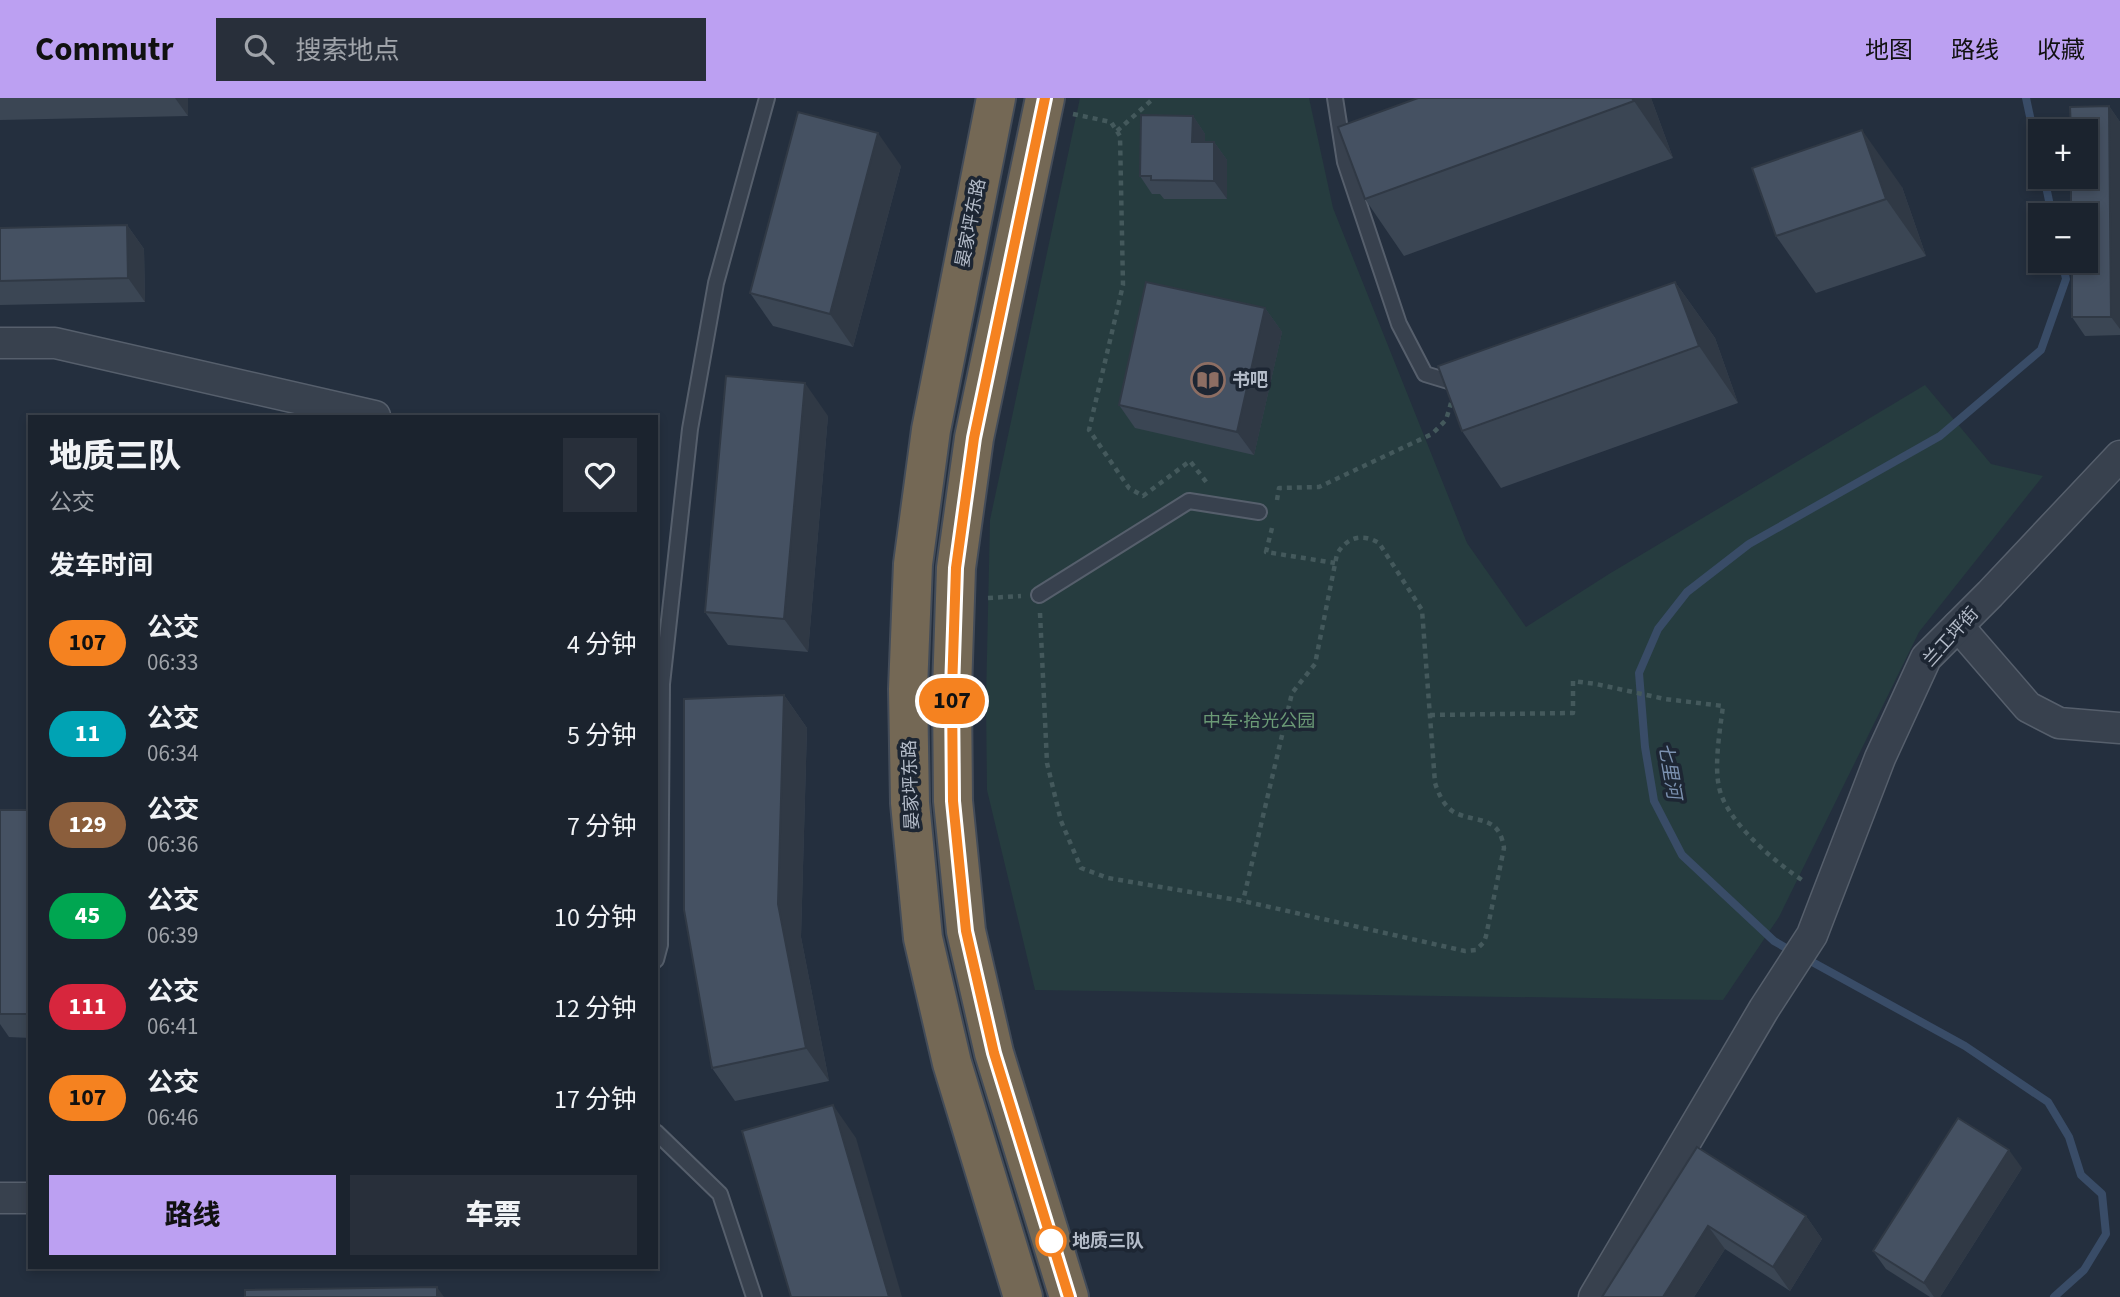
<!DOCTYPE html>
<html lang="zh">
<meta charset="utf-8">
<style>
body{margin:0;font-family:"Source Sans 3","Noto Sans SC",sans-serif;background:#282f3a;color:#f1f3f6;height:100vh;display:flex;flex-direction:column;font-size:26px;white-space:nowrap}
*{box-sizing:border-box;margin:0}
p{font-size:23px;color:#a0a4aa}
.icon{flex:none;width:38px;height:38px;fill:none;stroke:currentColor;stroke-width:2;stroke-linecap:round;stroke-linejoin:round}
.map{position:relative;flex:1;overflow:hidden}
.panel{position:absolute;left:28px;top:317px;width:630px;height:854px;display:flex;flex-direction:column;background:#1b232e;border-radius:0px;box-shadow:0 4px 10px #0003,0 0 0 2px #39404a}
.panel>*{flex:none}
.badge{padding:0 14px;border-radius:23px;font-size:24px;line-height:46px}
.tools{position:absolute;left:2028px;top:21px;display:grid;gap:14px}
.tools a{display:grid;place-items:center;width:70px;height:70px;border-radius:0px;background:#1b232e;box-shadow:0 4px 10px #0003,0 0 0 2px #39404a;font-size:35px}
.map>.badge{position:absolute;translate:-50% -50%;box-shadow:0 0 0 4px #fff}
h2{padding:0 21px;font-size:26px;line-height:63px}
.round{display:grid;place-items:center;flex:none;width:74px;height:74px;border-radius:0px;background:#282f3a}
.summary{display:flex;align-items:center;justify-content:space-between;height:119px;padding:0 21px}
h1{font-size:33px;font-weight:800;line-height:52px}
.button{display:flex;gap:14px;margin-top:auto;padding:14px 21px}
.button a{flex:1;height:80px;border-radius:0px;background:#bca0f2;color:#111;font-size:28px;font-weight:800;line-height:80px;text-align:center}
.button a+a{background:#282f3a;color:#f1f3f6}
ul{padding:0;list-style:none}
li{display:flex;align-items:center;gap:21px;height:91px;padding:0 21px}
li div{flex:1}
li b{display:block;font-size:26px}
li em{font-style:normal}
li .badge{min-width:77px;font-weight:700;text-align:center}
header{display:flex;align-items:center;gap:42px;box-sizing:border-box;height:98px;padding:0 35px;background:#bca0f2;color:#111}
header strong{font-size:33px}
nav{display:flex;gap:38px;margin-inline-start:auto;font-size:24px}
.search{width:490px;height:63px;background:#282f3a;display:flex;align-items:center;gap:18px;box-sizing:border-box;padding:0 24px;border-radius:0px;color:#a0a4aa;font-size:26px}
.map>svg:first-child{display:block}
</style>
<header>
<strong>Commutr</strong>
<div class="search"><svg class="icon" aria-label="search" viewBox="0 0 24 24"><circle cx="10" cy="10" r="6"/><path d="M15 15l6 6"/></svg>搜索地点</div>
<nav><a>地图</a><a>路线</a><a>收藏</a></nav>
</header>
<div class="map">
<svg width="2120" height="1199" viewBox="0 0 2120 1199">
<rect width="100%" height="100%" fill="#242f3e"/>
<!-- green -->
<polygon fill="#263c3f" points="1080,0 1309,0 1333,110 1467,445 1526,529 1609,476 1925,287 1991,366 2043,378 1919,534 1779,819 1723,902 1035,892 987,692 986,602 990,422"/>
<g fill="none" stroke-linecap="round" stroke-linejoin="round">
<!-- stream -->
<g stroke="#394c67" stroke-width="8">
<polyline points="2026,0 2040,65"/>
<polyline points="2044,79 2052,117"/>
<polyline points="1793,854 1774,843 1682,757 1654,703 1645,649 1639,575 1658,531 1687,494 1749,446 1940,338 2041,252 2066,181 2062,163"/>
<polyline points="1805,860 1965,948 2048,1004 2069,1039 2081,1077 2102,1096 2106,1136 2084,1172 2054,1199"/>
</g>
<!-- lane casing -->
<g stroke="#565f6c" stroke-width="18">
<g id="lane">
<polyline points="1335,0 1345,64 1399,226 1425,276 1458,286"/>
<polyline points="1039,497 1189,403 1259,414"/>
<polyline points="656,862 660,847 662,586 690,331 716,185 767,0"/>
<polyline points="656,1034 720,1096 754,1199"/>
</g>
</g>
<!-- street casing -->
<g stroke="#565f6c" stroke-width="33">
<g id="street">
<polyline points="0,245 55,245 375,318"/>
<polyline points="1958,528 2028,609 2059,625 2120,630"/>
<polyline points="0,1100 30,1100"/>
<polyline points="1594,1199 1764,911 1812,837 1880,660 1926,560 1990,496 2120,358"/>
</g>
</g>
<!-- highway casing -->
<g stroke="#434c59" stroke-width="42">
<g id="highway">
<polyline points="996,0 931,332 913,466 908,591 910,705 923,840 952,965 1023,1199"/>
<polyline points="1045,0 974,340 956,470 952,592 953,703 966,833 994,955 1069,1199"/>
</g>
</g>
<!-- path -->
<g stroke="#44595c" stroke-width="4.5" stroke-dasharray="5 5" stroke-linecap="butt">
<polyline points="1073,16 1111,24 1120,38 1123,187 1089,332 1129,390 1143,398 1190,363 1207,385"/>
<polyline points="1117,33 1154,0"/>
<polyline points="1277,402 1279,390 1319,389 1432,336 1446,322 1451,305"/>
<polyline points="1272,430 1266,454 1335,465"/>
<polyline points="988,500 1021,498"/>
<path d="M1040,515l7,150 14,58 20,47 27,10 135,23 222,50 11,-1 8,-8 2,-6 18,-88c-5,-32 -24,-25 -46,-34 -13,-5 -19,-19 -23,-31l-13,-173 -43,-67c-17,-10 -32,-6 -42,11l-22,110 -23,29 -49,208"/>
<path d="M1430,617l143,-2v-32l23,3 69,15 58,7c-3,24 -9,58 -4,81 7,35 57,76 86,95"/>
</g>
<!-- lane -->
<use href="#lane" stroke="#38414e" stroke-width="14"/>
<!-- street -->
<use href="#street" stroke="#38414e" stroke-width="30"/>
<!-- highway -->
<use href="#highway" stroke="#746855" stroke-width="38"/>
</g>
<!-- wall -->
<g fill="#3b4654">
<polygon points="0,0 188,0 188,18 0,22"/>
<polygon points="1418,0 1651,0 1673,60 1404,158 1365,101"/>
<polygon points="2109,8 2120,24 2120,237 2085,238 2072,219"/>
<polygon points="1193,18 1205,36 1205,44 1214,44 1227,62 1227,101 1164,101 1160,96 1152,96 1140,78"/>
<polygon points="901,68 853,249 773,228 750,195"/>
<polygon points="1902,89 1926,158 1816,195 1776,138"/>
<polygon points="127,127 144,151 145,204 0,207 0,130"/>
<polygon points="1675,184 1715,240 1738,305 1501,390 1462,333"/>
<polygon points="1265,210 1282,234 1254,357 1135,330 1119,307"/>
<polygon points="828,318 808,554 728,547 705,514"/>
<polygon points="784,597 807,630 801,839 829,983 735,1003 712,970"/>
<polygon points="0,712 30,712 30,940 9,939 0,926"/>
<polygon points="1697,1049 1806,1118 1822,1141 1790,1193 1725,1151 1694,1199"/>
<polygon points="2022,1070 1940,1199 1930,1199 1886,1171 1873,1153"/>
</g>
<!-- shaded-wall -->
<g fill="#303945">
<polygon points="175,0 188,0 188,18"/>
<polygon points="1632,0 1651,0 1673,60 1634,3"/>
<polygon points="2109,8 2120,24 2120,231 2111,219"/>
<polygon points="1193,18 1205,36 1205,62 1192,44"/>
<polygon points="1862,32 1902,89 1926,158 1886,101"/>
<polygon points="878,35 901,68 853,249 830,216"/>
<polygon points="1214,44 1227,62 1227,101 1214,83"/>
<polygon points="127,127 144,151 145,204 128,180"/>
<polygon points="1675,184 1715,240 1738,305 1699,248"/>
<polygon points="1265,210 1282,234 1254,357 1237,334"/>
<polygon points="805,285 828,318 808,554 784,521"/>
<polygon points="784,597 807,630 801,839 829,983 806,950 778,806"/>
<polygon points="833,1007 856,1040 902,1199 889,1199"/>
<polygon points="2009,1052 2022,1070 1940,1199 1934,1199 1924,1185"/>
<polygon points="1806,1118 1822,1141 1790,1193 1773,1169"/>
<polygon points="1708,1128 1725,1151 1694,1199 1663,1199"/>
<polygon points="437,1189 444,1199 437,1199"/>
</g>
<!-- building -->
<g fill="#455162" stroke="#303945" stroke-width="2">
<polygon points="1418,0 1632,0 1634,3 1365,101 1338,29"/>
<polygon points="2109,8 2111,219 2072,219 2072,163 2086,163 2086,117 2071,117 2071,79 2086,79 2086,33 2071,33 2070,9"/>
<polygon points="798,14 878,35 830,216 750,195"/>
<polygon points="1141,17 1193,18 1192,44 1214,44 1214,83 1151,82 1151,78 1140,78"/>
<polygon points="1862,32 1886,101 1776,138 1752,70"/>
<polygon points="127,127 128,180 0,183 0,130"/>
<polygon points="1146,184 1265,210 1237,334 1119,307"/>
<polygon points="1675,184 1699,248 1462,333 1438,268"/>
<polygon points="726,278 805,285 784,521 705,514"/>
<polygon points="784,597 778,806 806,950 712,970 684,812 684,601"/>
<rect x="0" y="712" width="30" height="204"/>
<polygon points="833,1007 889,1199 791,1199 742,1033"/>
<polygon points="1958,1020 2009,1052 1924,1185 1873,1153"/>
<polygon points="1697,1049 1806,1118 1773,1169 1708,1128 1663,1199 1602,1199"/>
<polygon points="437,1189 437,1199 245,1199 245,1192"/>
</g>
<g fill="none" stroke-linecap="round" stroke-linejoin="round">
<!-- line casing -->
<g stroke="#fff" stroke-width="16">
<polyline id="line" points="1045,0 974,340 956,470 952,592 953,703 966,833 994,955 1069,1199"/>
</g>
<!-- line -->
<use href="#line" stroke="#f58220" stroke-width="10"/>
</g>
<!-- icons -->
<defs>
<g id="library-ring" transform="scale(1.75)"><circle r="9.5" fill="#1d2633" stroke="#8d6e63" stroke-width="1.5"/><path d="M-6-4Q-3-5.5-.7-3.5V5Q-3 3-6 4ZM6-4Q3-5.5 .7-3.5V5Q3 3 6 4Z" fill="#8d6e63"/></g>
</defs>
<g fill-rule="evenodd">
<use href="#library-ring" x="1208" y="282"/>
</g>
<!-- markers -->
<circle fill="#fff" stroke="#f58220" stroke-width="3.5" cx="1051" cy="1143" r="14"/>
<g text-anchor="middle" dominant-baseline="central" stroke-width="7" stroke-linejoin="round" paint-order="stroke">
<!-- street labels -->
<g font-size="18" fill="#b4bcc9" stroke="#1d2633">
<text transform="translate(971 125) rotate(-79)">晏家坪东路</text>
<text transform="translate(1951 539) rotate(-48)">兰工坪街</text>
<text transform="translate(911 687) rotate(-92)">晏家坪东路</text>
</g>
<!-- poi labels -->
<g font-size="18" font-weight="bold" fill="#b4bcc9" stroke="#1d2633" text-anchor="start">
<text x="1232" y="282">书吧</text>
</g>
<!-- park labels -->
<g font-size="18" fill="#6b9a76" stroke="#1d2633">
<text x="1259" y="623">中车·拾光公园</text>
</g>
<!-- stop labels -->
<g font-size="18" font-weight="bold" fill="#b4bcc9" stroke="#1d2633" text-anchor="start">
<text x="1072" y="1143">地质三队</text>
</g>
<!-- water labels -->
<g font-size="19" font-style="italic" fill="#7c92b1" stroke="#1d2633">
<text transform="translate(1669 673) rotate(80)">七里河</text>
</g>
</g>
</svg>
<div class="tools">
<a>+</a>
<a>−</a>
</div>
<b class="badge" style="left:952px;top:603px;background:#f58220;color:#111">107</b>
<section class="panel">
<div class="summary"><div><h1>地质三队</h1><p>公交</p></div><a class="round"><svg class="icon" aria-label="heart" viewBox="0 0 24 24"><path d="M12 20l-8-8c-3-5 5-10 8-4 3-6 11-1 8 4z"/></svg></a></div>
<h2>发车时间</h2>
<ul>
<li><span class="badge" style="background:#f58220;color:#111">107</span><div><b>公交</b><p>06:33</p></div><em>4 分钟</em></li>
<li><span class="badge" style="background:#00a3b4;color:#fff">11</span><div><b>公交</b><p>06:34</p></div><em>5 分钟</em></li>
<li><span class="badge" style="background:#8b5e3c;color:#fff">129</span><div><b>公交</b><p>06:36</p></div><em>7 分钟</em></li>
<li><span class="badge" style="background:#00a651;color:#fff">45</span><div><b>公交</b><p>06:39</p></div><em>10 分钟</em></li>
<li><span class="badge" style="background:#d7263d;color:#fff">111</span><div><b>公交</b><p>06:41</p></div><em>12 分钟</em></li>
<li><span class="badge" style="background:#f58220;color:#111">107</span><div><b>公交</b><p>06:46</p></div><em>17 分钟</em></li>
</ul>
<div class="button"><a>路线</a><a>车票</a></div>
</section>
</div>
